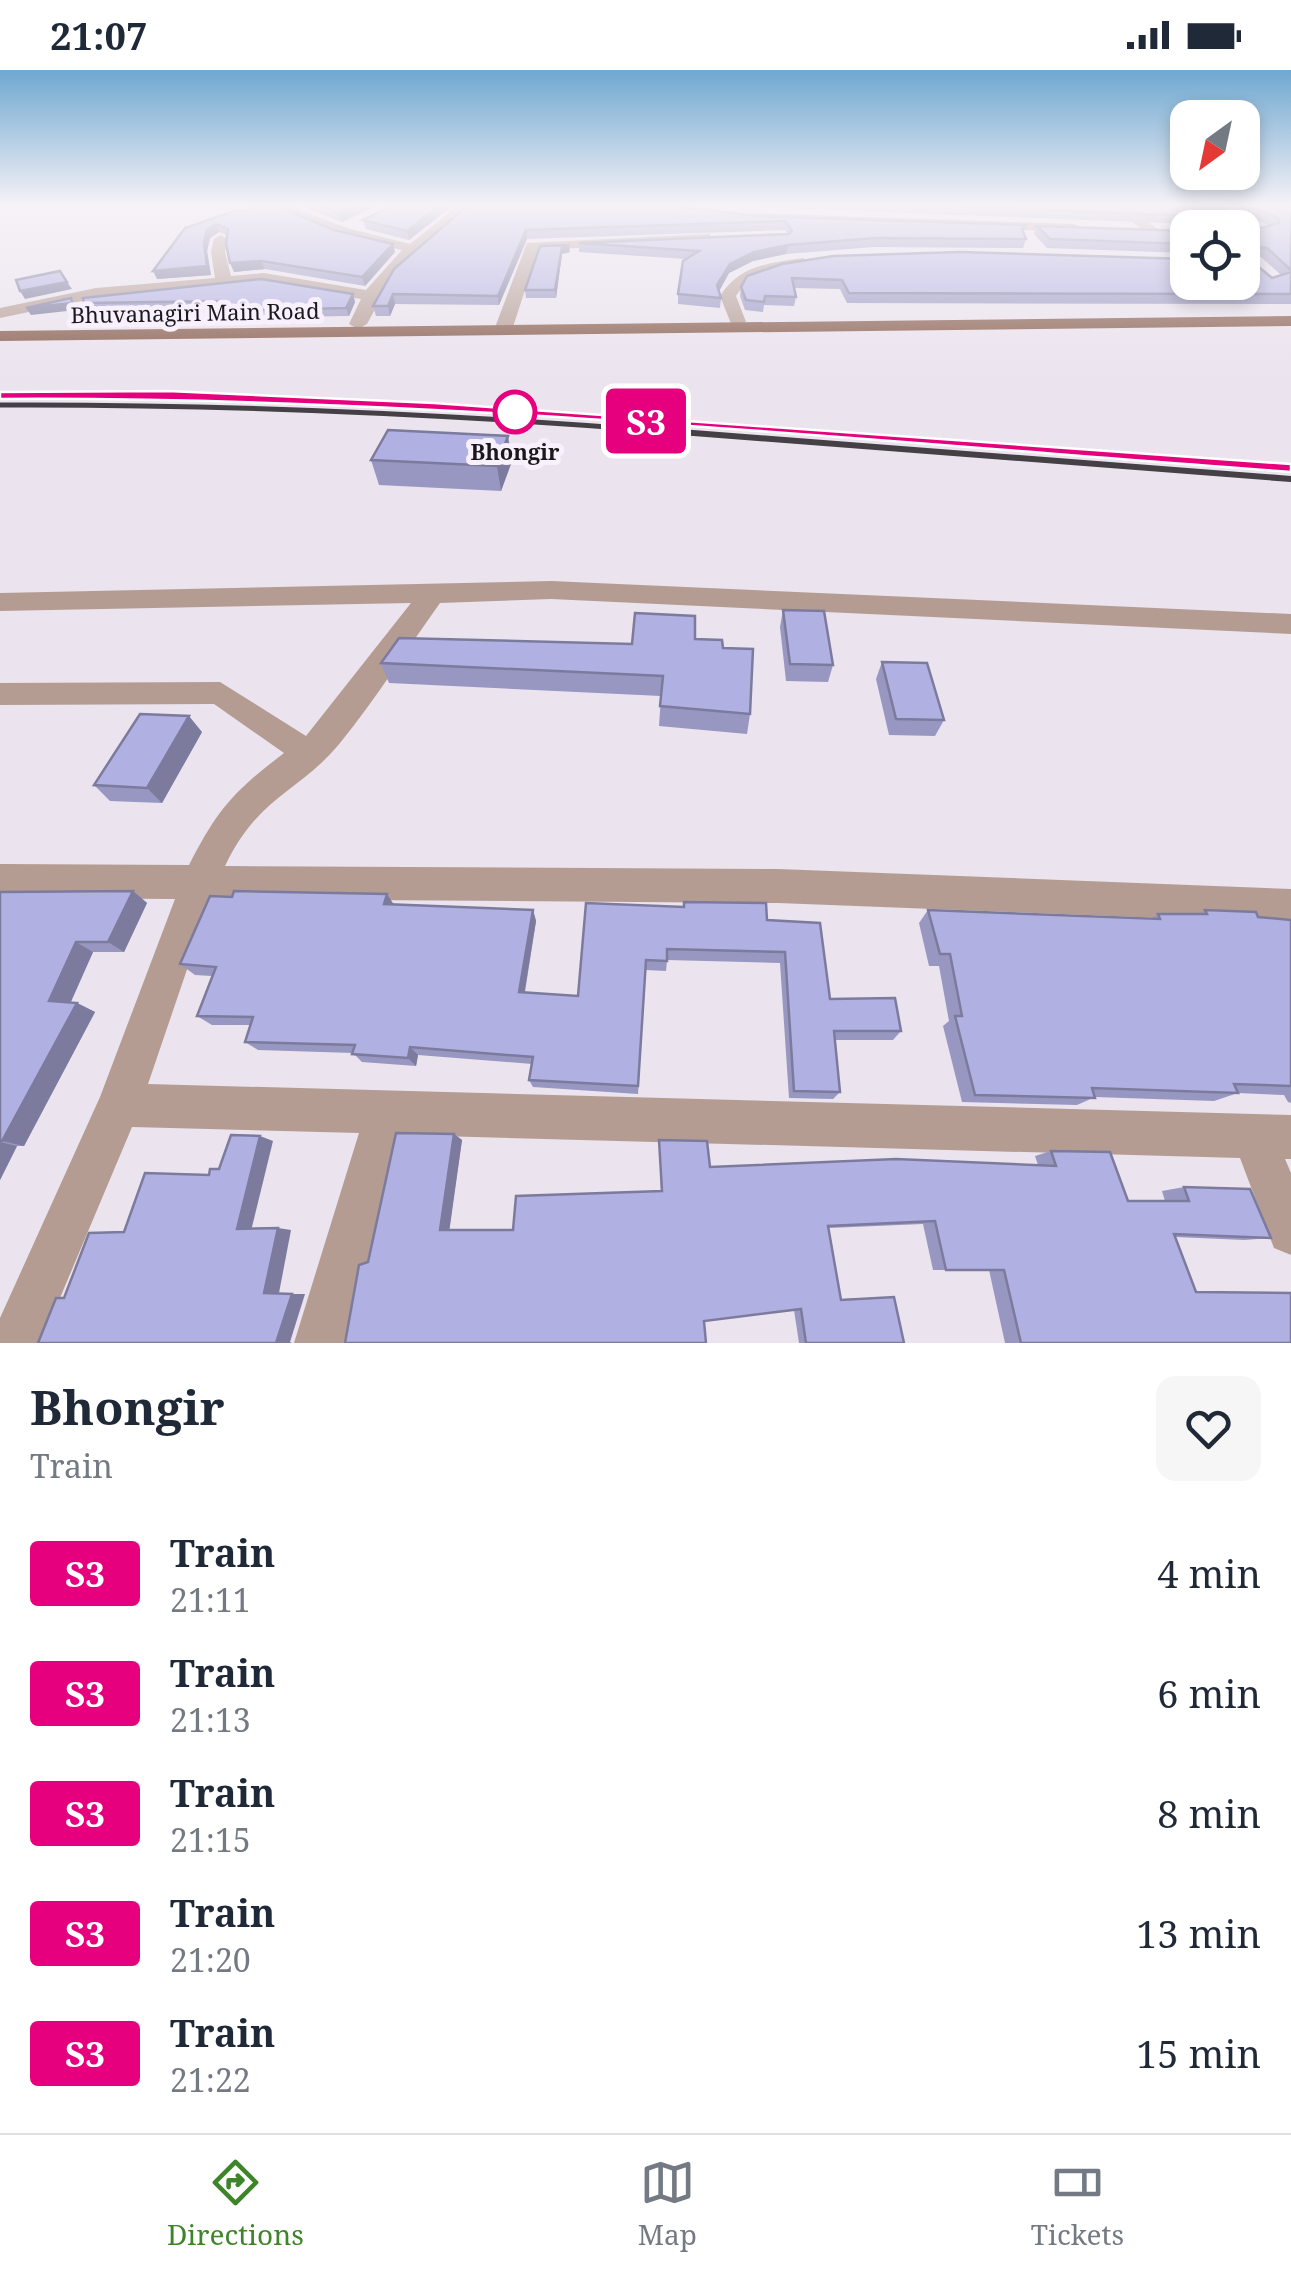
<!DOCTYPE html>
<style>
body{margin:0;font-family:"Noto Serif",serif;background:#f6f6f7;color:#1f2937;height:100vh;display:flex;flex-direction:column;font-size:38px;white-space:nowrap}
*{box-sizing:border-box;margin:0}
p{font-size:32px;color:#747a83}
.icon{flex:none;width:55px;height:55px;fill:none;stroke:currentColor;stroke-width:2;stroke-linecap:round;stroke-linejoin:round}
.map{position:relative;height:1273px;overflow:hidden}
.drawer{display:flex;flex-direction:column;background:#fff;flex:1}
.drawer>*{flex:none}
.badge{padding:0 20px;border-radius:8px;font-size:35px;line-height:65px}
.needle{width:65px;rotate:213deg}
.buttons{position:absolute;left:1170px;top:30px;display:grid;gap:20px}
.buttons a{display:grid;place-items:center;width:90px;height:90px;border-radius:20px;background:#fff;box-shadow:0 5px 15px #0003;font-size:50px}
.map>.badge{position:absolute;translate:-50% -50%;box-shadow:0 0 0 5px #fff}
.round{display:grid;place-items:center;flex:none;width:105px;height:105px;border-radius:20px;background:#f6f6f7}
.headline{display:flex;align-items:center;justify-content:space-between;height:170px;padding:0 30px}
h1{font-size:48px;font-weight:700;line-height:75px}
ul{padding:0;list-style:none}
li{display:flex;align-items:center;gap:30px;height:120px;padding:0 30px}
li div{flex:1}
li b{display:block;font-size:38px}
li em{font-style:normal}
li .badge{min-width:110px;font-weight:700;text-align:center}
.status{display:flex;justify-content:space-between;align-items:center;height:70px;padding:0 50px;background:#fff;direction:ltr}
.status svg{height:28px;fill:currentColor}
.menu{display:flex;justify-content:space-around;align-items:center;height:140px;border-top:2px solid #e0e1e3;background:#fff;font-size:28px;color:#747a83}
.menu a{display:grid;justify-items:center;gap:5px}
.menu .selected{color:#3e852a}
.map>svg:first-child{display:block}
</style>
<div class="status"><b>21:07</b><svg viewBox="0 0 49 12"><path d="M0 12V9h3v3zM5 12V6h3v6zM10 12V3h3v9zM15 12V0h3v12zM26 1h20v11H26zM47 4h2v5h-2z"/></svg></div>
<div class="map">
<svg width="1291" height="1273" viewBox="0 0 1291 1273">
<rect width="100%" height="100%" fill="#ebe3ee"/>
<g fill="none" stroke-linecap="round" stroke-linejoin="round">
<!-- minor -->
<g fill="#b49c93" fill-rule="evenodd">
<polygon points="270,136 289,136 347,158 410,174 458,136 473,136 393,206 367,254 358,259 349,254 361,229 264,213 96,228 0,248 0,238 96,218 215,208 211,182 214,169 221,165 228,169 225,182 231,206 264,203 366,220 402,180 337,164"/>
<polygon points="1109,136 1124,136 1161,161 1149,164"/>
<polygon points="756,143 1075,154 1082,158 1075,162 751,150"/>
<polygon points="709,164 714,171 538,180 512,260 503,265 494,260 527,173"/>
<path d="M803,188l8,5 -3,3c-27,6 -56,4 -72,30l10,26 -14,4 -12,-30c20,-31 49,-33 83,-38z"/>
<path d="M551,511l740,33v20l-740,-35 -111,4c-33,46 -64,96 -100,140 -41,50 -81,52 -115,123l553,3 513,20v34l-513,-20 -567,-4 -63,185 1143,31v44h-6l6,14v82l-17,-7 -34,-90 -837,-23 -57,208h-52l65,-210 -227,-6 -91,216h-41v-25l100,-221 75,-198 -175,-1v-34l189,1c29,-56 44,-73 95,-112l-70,-49 -214,1v-22l220,-1 86,54 105,-133 -411,8v-18z"/>
</g>
<!-- primary -->
<polygon fill="#885e4e" fill-rule="evenodd" points="1291,246 1291,256 0,271 0,261"/>
<!-- rail-far1 -->
<path stroke="#444045" stroke-width="5" d="M0,335c226,-1 449,9 674,27"/>
<!-- rail -->
<polyline stroke="#444045" stroke-width="6" points="642,359 1291,409"/>
</g>
<!-- wall -->
<g fill="#9897c2" fill-rule="evenodd">
<polygon points="300,136 376,136 342,152"/>
<polygon points="452,136 409,170 366,159 363,150"/>
<polygon points="467,136 757,146 1023,163 1026,169 1023,178 874,177 786,184 753,191 729,203 719,221 721,228 720,238 678,234 678,224 686,189 579,182 579,173 788,164 785,160 527,169 499,235 395,234 390,246 376,246 373,236"/>
<path d="M732,136h486l44,22 8,-2 -41,-20h62v98l-444,-1 -7,-14 -46,-1 2,9 -2,9 -30,-1 -1,7 -18,-2 -5,-14 1,-9 6,-11 441,6 54,-54h-51l-3,-4zM1245,186l16,1 20,18 -9,3 -27,-17z"/>
<polygon points="244,142 334,160 393,174 395,182 365,216 265,199 234,202 227,165 219,162 210,168 207,181 211,205 157,209 185,158"/>
<polygon points="1037,156 1188,161 1188,183 1047,178 1034,164"/>
<polygon points="540,176 570,182 562,184 556,228 526,228 525,220"/>
<polygon points="353,224 355,232 349,246 223,248 220,241 221,238 89,240 84,233"/>
<polygon points="371,390 512,391 501,421 379,415"/>
<polygon points="783,540 833,595 828,612 786,611 780,557"/>
<polygon points="695,569 723,578 750,644 747,664 659,656 661,626 389,613 381,593"/>
<polygon points="882,592 944,650 935,666 889,665 876,609"/>
<polygon points="202,662 162,733 110,731 94,715"/>
<polygon points="133,821 147,833 124,882 93,882 71,932 77,933 95,942 24,1076 17,1076 0,1110 0,822"/>
<polygon points="387,824 394,835 533,840 536,851 525,922 578,926 586,833 767,850 830,929 901,961 893,970 835,970 840,1022 833,1029 789,1028 780,893 667,890 666,901 646,900 638,1024 533,1017 529,1010 532,994 418,985 416,996 362,992 353,983 258,980 245,972 250,955 212,955 197,946 212,906 195,905 180,894 232,827"/>
<polygon points="928,840 1152,848 1158,844 1200,844 1205,840 1291,850 1291,1033 1288,1032 1284,1025 1238,1023 1214,1031 1095,1027 1077,1035 962,1032 943,956 949,951 939,896 929,896 919,853"/>
<polygon points="454,1064 462,1070 449,1160 513,1160 661,1121 659,1070 710,1097 1038,1095 1035,1086 1051,1081 1128,1131 1165,1131 1162,1121 1184,1117 1271,1168 1244,1170 1175,1167 1196,1222 1291,1273 1005,1273 989,1200 933,1200 923,1154 829,1158 841,1229 894,1227 904,1273 799,1273 794,1240 368,1192"/>
</g>
<!-- shaded-wall -->
<g fill="#7c7b9e">
<polygon points="355,136 376,136 342,152 339,143"/>
<polygon points="439,136 452,136 409,170 407,161"/>
<polygon points="216,154 219,162 210,168 207,181 211,205 157,209 153,201 204,173 207,160"/>
<polygon points="526,160 527,169 499,235 498,226"/>
<polygon points="393,174 395,182 365,216 362,207"/>
<polygon points="569,175 570,182 562,184 556,228 555,220 562,177"/>
<polygon points="788,175 786,184 753,191 729,203 717,225 717,215 730,194 754,182"/>
<polygon points="261,191 265,199 234,202 230,193"/>
<polygon points="67,212 72,219 25,229 20,221"/>
<polygon points="353,224 355,232 349,246 346,238"/>
<polygon points="393,224 395,234 390,246 388,236"/>
<polygon points="71,228 76,240 31,245 26,238"/>
<polygon points="508,366 512,391 501,421 497,396"/>
<polygon points="189,646 202,662 162,733 147,718"/>
<polygon points="133,821 147,833 124,882 108,872"/>
<polygon points="387,824 394,835 384,834"/>
<polygon points="533,840 536,851 523,931 519,922"/>
<polygon points="76,872 93,882 67,940 49,931"/>
<polygon points="77,933 95,942 24,1076 2,1071"/>
<polygon points="410,977 418,985 416,996 408,988"/>
<polygon points="454,1064 462,1070 449,1163 440,1160"/>
<polygon points="260,1066 273,1071 251,1161 237,1159"/>
<polygon points="0,1072 17,1076 0,1110"/>
<polygon points="278,1158 291,1160 279,1223 264,1223"/>
<polygon points="292,1224 305,1224 290,1272 292,1273 276,1273"/>
</g>
<!-- building -->
<g fill="#b1b0e2" stroke="#7c7b9e" stroke-width="2.5">
<polygon points="259,136 277,136 334,160 393,174 362,207 261,191 230,193 226,174 228,159 216,154 207,160 204,173 207,196 153,201 185,158 237,140 244,142"/>
<polygon points="320,136 355,136 339,143"/>
<polygon points="391,136 439,136 407,161 363,150"/>
<polygon points="467,136 673,136 757,146 1026,155 1022,159 1026,169 876,168 788,175 754,182 730,194 717,215 721,228 678,224 683,191 699,181 579,173 788,164 792,161 786,151 526,160 498,226 393,224 388,236 373,236 394,199"/>
<polygon points="948,136 1218,136 1262,158 1279,153 1278,148 1252,136 1291,136 1291,200 1267,178 1245,176 1245,191 1254,193 1272,208 1291,202 1291,224 849,223 842,210 792,208 796,227 765,226 764,232 746,230 741,217 747,206 782,194 833,186 960,182 1188,189 1188,212 1242,212 1242,158 1194,158 1196,149 1193,146"/>
<polygon points="1037,156 1188,161 1188,174 1050,169"/>
<polygon points="569,175 562,177 555,220 525,220 540,176"/>
<polygon points="60,201 67,212 20,221 16,210"/>
<polygon points="261,209 353,224 346,238 220,241 226,231 84,233 83,228"/>
<polygon points="71,228 72,233 26,238"/>
<polygon points="388,360 508,366 497,396 371,390"/>
<polygon points="783,540 824,541 833,595 790,594"/>
<polygon points="635,543 695,546 695,569 722,570 723,578 753,579 750,644 660,636 663,606 381,593 399,568 632,574"/>
<polygon points="882,592 927,593 944,650 896,649"/>
<polygon points="140,644 189,646 147,718 94,715"/>
<polygon points="133,821 108,872 76,872 49,931 77,933 2,1071 0,1071 0,822"/>
<polygon points="234,821 387,824 384,834 533,840 519,922 578,926 586,833 684,837 684,832 766,833 767,850 820,853 830,929 895,928 901,961 834,961 840,1022 794,1021 785,882 667,879 667,891 646,890 638,1016 529,1010 533,987 410,977 408,988 352,984 355,975 245,972 253,947 197,946 216,897 180,894 210,826 232,827"/>
<polygon points="928,840 1160,849 1158,844 1207,844 1205,840 1256,842 1258,847 1291,850 1291,1016 1234,1014 1238,1023 1092,1018 1095,1028 975,1025 955,946 962,946 950,884 940,884"/>
<polygon points="396,1063 454,1064 440,1160 513,1160 516,1126 662,1121 659,1070 707,1071 710,1097 896,1089 1056,1096 1051,1081 1110,1082 1128,1131 1189,1131 1184,1117 1250,1119 1271,1168 1174,1164 1196,1222 1291,1223 1291,1273 1021,1273 1004,1200 946,1200 935,1151 828,1156 841,1230 894,1227 904,1273 806,1273 801,1239 704,1251 706,1273 345,1273 359,1195 368,1192"/>
<polygon points="231,1065 260,1066 237,1159 278,1158 264,1223 292,1224 276,1273 38,1273 56,1228 64,1228 89,1163 124,1162 145,1103 209,1105 210,1099 219,1099"/>
</g>
<!-- sky -->
<linearGradient id="sky" x2="0" y2="1"><stop stop-color="#6fa8d0"/><stop offset="0.43" stop-color="#f6f2f7"/><stop offset="1" stop-color="#f6f2f7" stop-opacity="0"/></linearGradient>
<rect width="1291" height="314" fill="url(#sky)"/>
<!-- line -->
<path fill="#e6007e" stroke="#fff" stroke-width="2.5" d="M168,321l266,12 857,61v8c-429,-31 -860,-76 -1291,-73v-7z"/>
<!-- markers -->
<circle fill="#fff" stroke="#e6007e" stroke-width="5" cx="515" cy="342" r="20"/>
<g text-anchor="middle" dominant-baseline="central" stroke-width="10" stroke-linejoin="round" paint-order="stroke">
<!-- far-street labels -->
<g font-size="22" fill="#1b181c" stroke="#f8f0fc">
<text transform="translate(195 242) rotate(-1)">Bhuvanagiri Main Road</text>
</g>
<!-- far-stop labels -->
<g font-size="22" font-weight="bold" fill="#1b181c" stroke="#f8f0fc">
<text x="515" y="381">Bhongir</text>
</g>
</g>
</svg>
<div class="buttons">
<a><svg class="needle" viewBox="-14 -14 28 28"><path d="M0-13l5 13h-10z" fill="#e53935"/><path d="M0 13l5-13h-10z" fill="#747a83"/></svg></a>
<a><svg class="icon" aria-label="locate" viewBox="0 0 24 24"><circle cx="12" cy="12" r="6"/><path d="M12 2v4M12 18v4M2 12h4M18 12h4"/></svg></a>
</div>
<b class="badge" style="left:646px;top:351px;background:#e6007e;color:#fff">S3</b>
</div>
<section class="drawer">
<div class="headline"><div><h1>Bhongir</h1><p>Train</p></div><a class="round"><svg class="icon" aria-label="heart" viewBox="0 0 24 24"><path d="M12 20l-8-8c-3-5 5-10 8-4 3-6 11-1 8 4z"/></svg></a></div>
<ul>
<li><span class="badge" style="background:#e6007e;color:#fff">S3</span><div><b>Train</b><p>21:11</p></div><em>4 min</em></li>
<li><span class="badge" style="background:#e6007e;color:#fff">S3</span><div><b>Train</b><p>21:13</p></div><em>6 min</em></li>
<li><span class="badge" style="background:#e6007e;color:#fff">S3</span><div><b>Train</b><p>21:15</p></div><em>8 min</em></li>
<li><span class="badge" style="background:#e6007e;color:#fff">S3</span><div><b>Train</b><p>21:20</p></div><em>13 min</em></li>
<li><span class="badge" style="background:#e6007e;color:#fff">S3</span><div><b>Train</b><p>21:22</p></div><em>15 min</em></li>
</ul>
</section>
<nav class="menu">
<a class="selected"><svg class="icon" aria-label="directions" viewBox="0 0 24 24"><path d="M12 3l9 9-9 9-9-9zM9 14v-3h6M13 9l2 2-2 2"/></svg>Directions</a>
<a><svg class="icon" aria-label="map" viewBox="0 0 24 24"><path d="M3 6l6-2 6 2 6-2v14l-6 2-6-2-6 2zM9 4v14M15 6v14"/></svg>Map</a>
<a><svg class="icon" aria-label="tickets" viewBox="0 0 24 24"><path d="M3 7h18v10H3zM15 7v10"/></svg>Tickets</a>
</nav>
